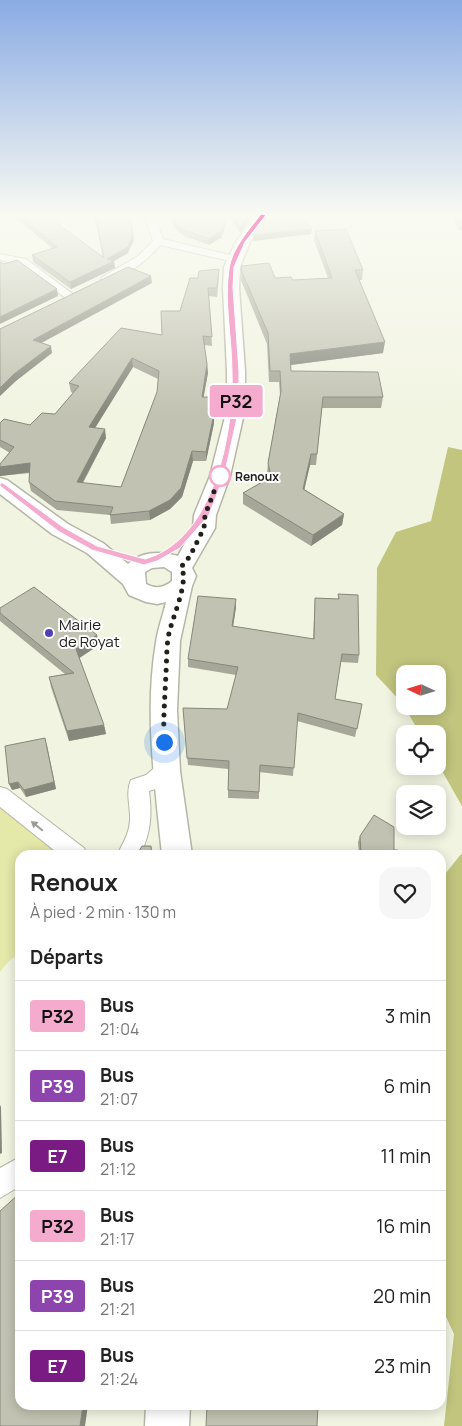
<!DOCTYPE html>
<html lang="fr">
<meta charset="utf-8">
<style>
body{margin:0;font-family:Manrope,sans-serif;background:#f6f6f6;color:#222;height:100vh;display:flex;flex-direction:column;font-size:19px;white-space:nowrap}
*{box-sizing:border-box;margin:0}
p{font-size:16px;color:#767676}
.icon{flex:none;width:28px;height:28px;fill:none;stroke:currentColor;stroke-width:2;stroke-linecap:round;stroke-linejoin:round}
.map{position:relative;flex:1;overflow:hidden}
.sheet{position:absolute;left:15px;top:850px;width:431px;height:560px;display:flex;flex-direction:column;background:#fff;border-radius:15px;box-shadow:0 2px 12px #0003}
.sheet>*{flex:none}
.badge{padding:0 10px;border-radius:4px;font-size:18px;line-height:32px}
.needle{width:32px;rotate:274deg}
.fabs{position:absolute;left:396px;top:665px;display:grid;gap:10px}
.fabs a{display:grid;place-items:center;width:50px;height:50px;border-radius:10px;background:#fff;box-shadow:0 2px 12px #0003;font-size:25px}
.you{position:absolute;width:25px;height:25px;margin:-12px;border:4px solid #fff;border-radius:50%;background:#1a73e8;box-shadow:0 0 0 8px #1a73e833}
.map>.badge{position:absolute;translate:-50% -50%;box-shadow:0 0 0 2px #fff}
h2{padding:0 15px;font-size:19px;line-height:45px}
.round{display:grid;place-items:center;flex:none;width:52px;height:52px;border-radius:15px;background:#f6f6f6}
.summary{display:flex;align-items:center;justify-content:space-between;height:85px;padding:0 15px}
h1{font-size:24px;font-weight:700;line-height:38px}
ul{padding:0;list-style:none}
li{display:flex;align-items:center;gap:15px;height:70px;padding:0 15px;border-top:1px solid #e0e0e0}
li div{flex:1}
li b{display:block;font-size:19px}
li em{font-style:normal}
li .badge{min-width:55px;font-weight:700;text-align:center}
.map>svg:first-child{display:block}
</style>
<div class="map">
<svg width="462" height="1426" viewBox="0 0 462 1426">
<rect width="100%" height="100%" fill="#f2f4e2"/>
<!-- green -->
<polygon fill="#e4e8a8" points="0,787 82,855 20,855 20,952 8,962 0,972"/>
<!-- forest -->
<g fill="#c1c57e" fill-rule="evenodd">
<path d="M448,447l14,3v356l-24,-42v-30h-18l-17,-30 -27,-29 1,-107 19,-36 35,-11zM405,674h33v32h-33z"/>
<polygon points="462,853 462,1426 444,1426 454,1334 441,1306 441,879"/>
</g>
<g fill="none" stroke-linecap="round" stroke-linejoin="round">
<!-- street casing -->
<g stroke="#b5b6a5" stroke-width="2">
<g id="street">
<path d="M145,215h10l8,24 75,18 1,2 -5,3 -74,-17c-9,12 -42,40 -58,36l-1,-2 1,-2 36,-21 15,-15z"/>
<polygon points="0,254 26,259 77,297 75,299 67,299 19,264 0,260"/>
<path d="M166,762l7,2 3,6c-6,11 -16,18 -27,21 3,23 2,41 -8,62l-1,2h-23c6,-12 12,-21 13,-34 1,-13 -5,-29 1,-41l15,-5 13,-11z"/>
<polygon points="0,787 7,789 84,848 87,855 60,855 0,807"/>
<polygon points="20,1157 20,1186 0,1198 0,1168"/>
</g>
</g>
<!-- secondary casing -->
<g stroke="#b5b6a5" stroke-width="3">
<g id="secondary">
<path d="M256,215h14l-20,27 -10,25 -1,21 6,83v38l-15,67 -14,39 -1,13 -23,40 4,8 -4,10 -12,55 -3,69 3,61 12,84h-30c-7,-71 -18,-142 -6,-213 2,-13 7,-27 10,-40l-9,2 -11,-2 -17,-7 -6,-11 -36,-31 -35,-19 -52,-40v-16l7,2 61,44 35,19 25,21c13,-13 33,-13 50,-8l15,-28 1,-13 16,-39 17,-67v-38l-4,-83 1,-21 12,-25zM164,567l8,5v9c-8,7 -17,8 -26,3l-1,-12 7,-4z"/>
<polygon points="146,1405 190,1405 189,1426 145,1426"/>
</g>
</g>
<!-- street -->
<use href="#street" fill="#fff" fill-rule="evenodd"/>
<!-- secondary -->
<use href="#secondary" fill="#fff" fill-rule="evenodd"/>
</g>
<!-- wall -->
<g fill="#a6a798" fill-rule="evenodd">
<polygon points="12,215 46,215 103,257 94,215 129,215 134,240 128,253 114,261 115,268 71,289 33,262 32,255 52,248"/>
<polygon points="169,215 227,215 223,235 222,233 222,237 209,245 184,236 175,229"/>
<polygon points="228,215 253,215 240,233"/>
<polygon points="451,215 462,215 462,233 461,230 458,230"/>
<polygon points="315,231 363,270 362,280 359,280 383,353 291,365 291,371 383,397 381,408 322,408 316,465 310,465 304,489 344,514 342,525 311,546 243,504 243,493 268,479 267,474 268,463 280,395 279,382 269,382 267,344 241,280 242,266 275,278 293,280 328,278 314,240"/>
<path d="M219,277l-2,20 -8,-1 3,50 -8,-1 3,19 1,9 -5,24 11,26 -8,38h-13l-11,36 -12,12 -20,11 -39,4 -1,-9 -53,-5 -26,-19 -2,-9 1,-9 -30,3v-12l10,-11 -10,-6v-24l30,2 25,-11 18,-21 -2,-1 -2,-9 93,-48 18,-24 18,-33zM133,367l25,12 -1,13 -36,95 -38,-4 23,-45 -11,-10z"/>
<polygon points="338,594 359,655 358,663 341,662 335,699 362,704 355,737 297,721 293,776 259,772 259,799 228,798 228,769 188,765 183,708 227,709 236,675 188,667 188,659 236,607 233,626 313,639 315,598 338,599"/>
<polygon points="0,608 97,635 99,645 79,658 104,725 106,734 69,741 51,687 49,677 65,674 0,621"/>
<polygon points="47,745 56,789 26,797 20,788 12,790"/>
<polygon points="360,836 394,850 398,855 359,855 358,842"/>
</g>
<!-- shaded-wall -->
<g fill="#87887c">
<polygon points="226,215 227,215 223,235 223,229"/>
<polygon points="249,215 253,215 240,233 240,227"/>
<polygon points="222,227 222,237 209,245 209,239"/>
<polygon points="312,229 311,234 253,241 253,235"/>
<polygon points="133,233 134,240 128,253 114,261 115,268 71,289 70,282 107,259"/>
<polygon points="151,276 152,283 34,347 33,340"/>
<polygon points="57,289 58,296 0,324 0,317"/>
<polygon points="385,342 383,353 290,365 290,354"/>
<polygon points="51,346 52,353 16,381 0,396 0,388 14,374"/>
<polygon points="132,358 133,367 90,436 89,427"/>
<polygon points="207,364 208,373 202,406 202,397"/>
<polygon points="214,397 214,423 206,461 206,452"/>
<polygon points="105,429 106,438 78,491 77,482"/>
<polygon points="192,451 193,461 182,497 170,509 150,520 149,511"/>
<polygon points="311,454 310,465 302,500 303,489"/>
<polygon points="30,463 32,472 0,476 0,467"/>
<polygon points="344,514 342,525 311,546 313,535"/>
<polygon points="236,599 236,607 232,634 232,626"/>
<polygon points="97,635 99,645 78,659 76,649"/>
<polygon points="104,725 106,734 69,741 67,731"/>
<polygon points="45,738 56,789 26,797 24,790"/>
<polygon points="18,782 20,788 12,790 9,784"/>
<polygon points="0,1105 1,1107 2,1153 0,1154"/>
<polygon points="83,1405 88,1405 85,1426 80,1426"/>
</g>
<!-- building -->
<g fill="#c1c2b1" stroke="#87887c" fill-rule="evenodd">
<polygon points="18,215 46,215 104,258 95,215 129,215 133,233 128,247 107,259 114,261 70,282 32,255 57,247"/>
<polygon points="172,215 226,215 223,229 222,227 222,231 209,239 184,230 175,223"/>
<polygon points="232,215 249,215 240,227"/>
<polygon points="268,215 301,215 312,229 253,235"/>
<polygon points="455,215 462,215 462,225 459,225"/>
<polygon points="346,229 363,270 355,270 385,342 290,354 291,371 378,372 383,397 323,397 317,454 311,454 303,489 344,514 313,535 243,493 271,477 268,463 281,391 280,371 270,371 268,333 241,270 242,266 269,263 275,278 291,277 293,280 332,278 315,231"/>
<polygon points="17,260 57,289 0,317 0,262 4,264"/>
<polygon points="128,267 151,276 33,340 51,346 14,374 0,388 0,329"/>
<path d="M219,269l-2,19h-9l4,49 -9,-1 4,28 -5,33h12v17l-8,38 -14,-1 -11,37 -11,12 -21,11 -39,4 3,-8 -58,-6 -26,-19 1,-19 -30,4v-3l14,-17 -14,-7v-17l4,-4 26,6 12,-12 13,1 24,-28 -10,-3 52,-55 41,7 -1,-24h19l10,-33h8l1,-7zM132,358l27,13 -2,21 -36,95 -44,-5 28,-53 -16,-2z"/>
<polygon points="34,587 97,635 76,649 104,725 67,731 49,677 74,673 0,613 0,608"/>
<polygon points="338,594 358,595 359,655 342,654 335,699 362,704 357,729 298,713 294,768 260,765 259,792 228,790 229,761 187,758 183,708 227,709 238,667 188,659 198,596 236,599 232,626 314,639 315,598 339,599"/>
<polygon points="45,738 54,782 24,790 18,782 9,784 5,746"/>
<polygon points="374,815 394,827 394,850 398,850 398,855 361,855 360,836"/>
<polygon points="142,846 151,846 152,855 131,855 134,851 139,851"/>
<polygon points="20,1193 20,1405 83,1405 80,1426 0,1426 0,1211"/>
<polygon points="207,1405 318,1405 317,1426 206,1426"/>
<polygon points="409,1405 434,1405 435,1408"/>
</g>
<!-- one-way arrows -->
<defs><path id="oneway-solid" d="M-6-.8H1V-3.2L6.5 0L1 3.2V.8H-6Z" transform="scale(1.25)"/></defs>
<use fill="#9b9b98" href="#oneway-solid" transform="translate(37 826) rotate(-141)"/>
<!-- sky -->
<linearGradient id="sky" x2="0" y2="1"><stop stop-color="#8aabe4"/><stop offset="0.52" stop-color="#f9faf2"/><stop offset="1" stop-color="#f9faf2" stop-opacity="0"/></linearGradient>
<rect width="462" height="415" fill="url(#sky)"/>
<!-- line -->
<path fill="#f4abcd" stroke="#fff" d="M261,214l5,1 -21,27 -11,25 -1,21 6,83v38l-15,67 -15,39 -29,33 -23,13 -13,4 -52,-15 -34,-19 -58,-45v-3h3l60,44 34,19 48,13c69,-19 89,-126 87,-187 0,-34 -8,-69 -3,-103 3,-21 20,-39 32,-55z"/>
<g fill="none" stroke-linecap="round" stroke-linejoin="round">
<!-- walk -->
<path stroke="#21211b" stroke-width="5" stroke-dasharray="0 9" d="M164,742c-1,-23 1,-46 2,-70 1,-14 0,-32 5,-46 4,-14 18,-47 10,-59l9,-11 14,-28 1,-13 15,-39"/>
</g>
<!-- markers -->
<circle fill="#fff" stroke="#f4abcd" stroke-width="2.5" cx="220" cy="476" r="10"/>
<circle fill="#5040b8" stroke="#fff" stroke-width="2" cx="49" cy="633" r="5"/>
<g text-anchor="middle" dominant-baseline="central" stroke-width="4" stroke-linejoin="round" paint-order="stroke">
<!-- far-stop labels -->
<g font-size="12" font-weight="bold" fill="#21211b" stroke="#fff" text-anchor="start">
<text x="235" y="476">Renoux</text>
</g>
<!-- poi labels -->
<g font-size="15" fill="#21211b" stroke="#fff" text-anchor="start">
<text x="59" y="624">Mairie<tspan x="59" dy="17">de Royat</tspan></text>
</g>
</g>
</svg>
<div class="fabs">
<a><svg class="needle" viewBox="-14 -14 28 28"><path d="M0-13l5 13h-10z" fill="#e53935"/><path d="M0 13l5-13h-10z" fill="#767676"/></svg></a>
<a><svg class="icon" aria-label="locate" viewBox="0 0 24 24"><circle cx="12" cy="12" r="6"/><path d="M12 2v4M12 18v4M2 12h4M18 12h4"/></svg></a>
<a><svg class="icon" aria-label="layers" viewBox="0 0 24 24"><path d="M12 4l9 5-9 5-9-5zM3 14l9 5 9-5"/></svg></a>
</div>
<div class="you" style="left:164px;top:742px"></div>
<b class="badge" style="left:236px;top:401px;background:#f4abcd;color:#111">P32</b>
<section class="sheet">
<div class="summary"><div><h1>Renoux</h1><p>À pied · 2 min · 130 m</p></div><a class="round"><svg class="icon" aria-label="heart" viewBox="0 0 24 24"><path d="M12 20l-8-8c-3-5 5-10 8-4 3-6 11-1 8 4z"/></svg></a></div>
<h2>Départs</h2>
<ul>
<li><span class="badge" style="background:#f4abcd;color:#111">P32</span><div><b>Bus</b><p>21:04</p></div><em>3 min</em></li>
<li><span class="badge" style="background:#8e44ad;color:#fff">P39</span><div><b>Bus</b><p>21:07</p></div><em>6 min</em></li>
<li><span class="badge" style="background:#7a1b83;color:#fff">E7</span><div><b>Bus</b><p>21:12</p></div><em>11 min</em></li>
<li><span class="badge" style="background:#f4abcd;color:#111">P32</span><div><b>Bus</b><p>21:17</p></div><em>16 min</em></li>
<li><span class="badge" style="background:#8e44ad;color:#fff">P39</span><div><b>Bus</b><p>21:21</p></div><em>20 min</em></li>
<li><span class="badge" style="background:#7a1b83;color:#fff">E7</span><div><b>Bus</b><p>21:24</p></div><em>23 min</em></li>
</ul>
</section>
</div>
